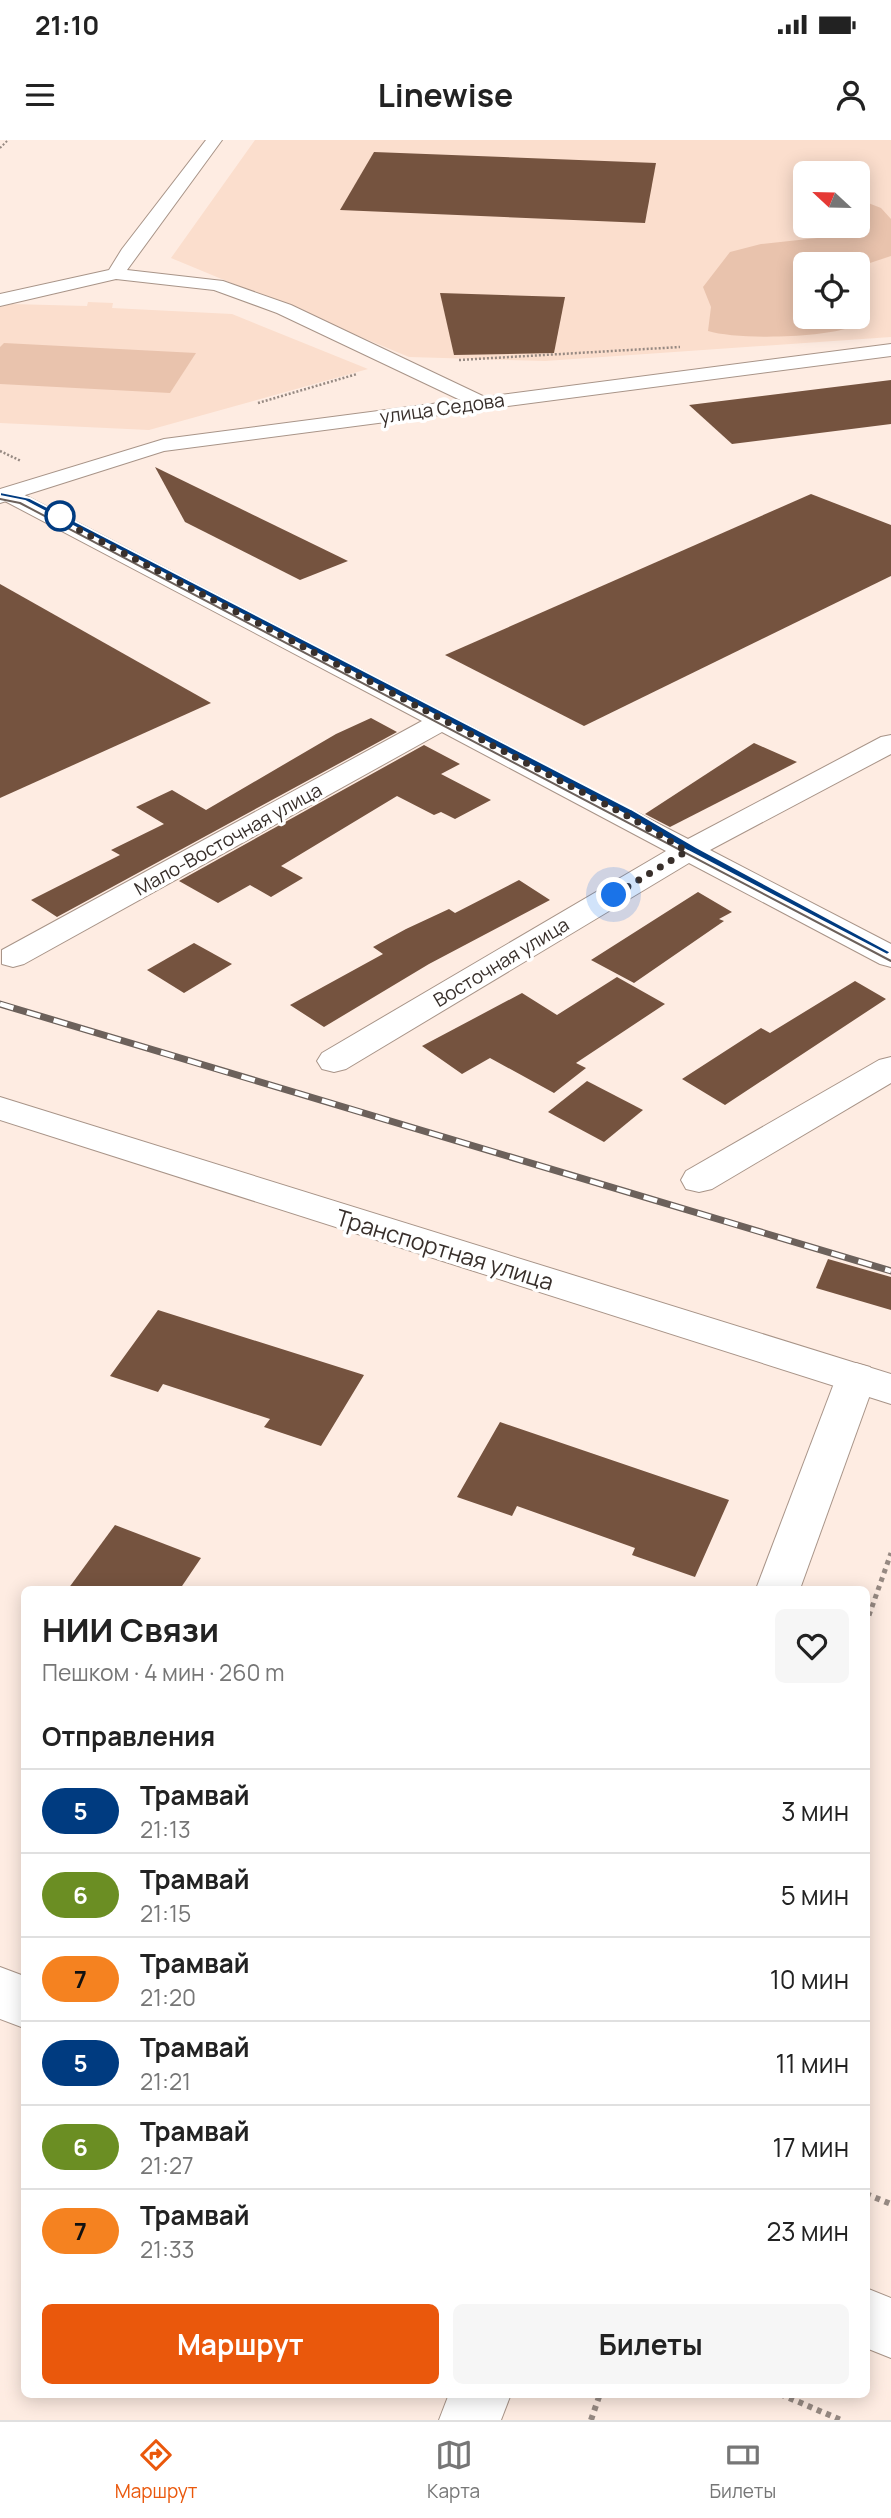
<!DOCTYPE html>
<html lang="ru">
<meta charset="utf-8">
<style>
body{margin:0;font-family:Manrope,sans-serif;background:#f6f6f6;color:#222;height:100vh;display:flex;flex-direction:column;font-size:26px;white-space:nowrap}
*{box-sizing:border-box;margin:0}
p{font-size:23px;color:#767676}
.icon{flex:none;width:38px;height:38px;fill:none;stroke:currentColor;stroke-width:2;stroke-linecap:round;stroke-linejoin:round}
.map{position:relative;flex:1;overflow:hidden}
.sheet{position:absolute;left:21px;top:1446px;width:849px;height:812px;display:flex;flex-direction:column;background:#fff;border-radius:10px;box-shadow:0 4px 18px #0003}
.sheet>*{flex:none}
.badge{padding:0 14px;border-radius:23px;font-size:24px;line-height:46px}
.needle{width:46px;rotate:292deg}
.tools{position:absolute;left:793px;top:21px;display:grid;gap:14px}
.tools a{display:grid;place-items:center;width:77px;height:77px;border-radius:10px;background:#fff;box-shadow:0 4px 18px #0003;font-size:35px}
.you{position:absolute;width:35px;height:35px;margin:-18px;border:5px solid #fff;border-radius:50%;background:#1a73e8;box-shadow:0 0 0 10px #1a73e833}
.map>.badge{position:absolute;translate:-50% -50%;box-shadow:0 0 0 4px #fff}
h2{padding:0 21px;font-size:26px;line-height:63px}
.round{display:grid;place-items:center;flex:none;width:74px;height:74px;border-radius:10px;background:#f6f6f6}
.overview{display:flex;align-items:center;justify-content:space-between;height:119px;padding:0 21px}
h1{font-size:33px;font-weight:700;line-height:52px}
.primary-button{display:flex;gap:14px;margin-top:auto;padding:14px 21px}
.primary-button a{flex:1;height:80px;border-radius:10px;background:#ea580c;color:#fff;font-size:28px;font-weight:700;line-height:80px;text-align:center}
.primary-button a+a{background:#f6f6f6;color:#222}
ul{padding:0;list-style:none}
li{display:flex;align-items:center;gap:21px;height:84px;padding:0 21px;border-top:2px solid #e0e0e0}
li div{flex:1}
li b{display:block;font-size:26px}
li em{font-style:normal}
li .badge{min-width:77px;font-weight:700;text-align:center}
.status{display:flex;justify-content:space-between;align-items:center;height:49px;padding:0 35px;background:#fff;direction:ltr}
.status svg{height:19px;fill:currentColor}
header{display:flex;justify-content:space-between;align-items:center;height:91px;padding:0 21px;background:#fff;font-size:32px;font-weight:700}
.dock{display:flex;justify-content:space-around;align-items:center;height:98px;border-top:2px solid #e0e0e0;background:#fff;font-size:19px;color:#767676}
.dock a{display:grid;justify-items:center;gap:4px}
.dock .selected{color:#ea580c}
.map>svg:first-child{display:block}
</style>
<div class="status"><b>21:10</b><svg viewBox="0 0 49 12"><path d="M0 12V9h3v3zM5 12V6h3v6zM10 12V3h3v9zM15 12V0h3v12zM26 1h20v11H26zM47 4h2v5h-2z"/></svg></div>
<header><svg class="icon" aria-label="menu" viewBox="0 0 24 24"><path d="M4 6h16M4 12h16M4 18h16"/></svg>Linewise<svg class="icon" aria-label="person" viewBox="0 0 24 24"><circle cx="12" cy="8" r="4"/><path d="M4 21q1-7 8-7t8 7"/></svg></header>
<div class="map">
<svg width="891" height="2280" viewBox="0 0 891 2280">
<rect width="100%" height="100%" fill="#feece2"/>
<!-- built -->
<g fill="#fbdecd" fill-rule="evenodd">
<path d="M255,0h636v197l-346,24 -136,-4 -238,-99zM805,33h53v53h-53zM805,124h53v53h-53z"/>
<polygon points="88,162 113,163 112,168 232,174 368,229 149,290 0,283 0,167 11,164 87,166"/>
</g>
<!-- green -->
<g fill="#e9c3ad">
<path d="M858,59l23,9 10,11v37l-33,11v-3h-53v22l-12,5 1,8 11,6v12h23l23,10c-29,11 -114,13 -143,4l3,-24 -8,-20 27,-35 31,-8 56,-6 12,-12h29z"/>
<polygon points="4,203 196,213 170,253 0,244 0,207"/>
</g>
<!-- building -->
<g fill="#75533f">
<polygon points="374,12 656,23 645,83 340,70"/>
<polygon points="440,153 565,157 554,213 454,215"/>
<polygon points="891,240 891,284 732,304 689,265"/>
<polygon points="155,327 348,421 300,440 185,382"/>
<polygon points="811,354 891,385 891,436 584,586 445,515"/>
<polygon points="0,444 211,563 0,658"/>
<polygon points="371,578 397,592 57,777 31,760 120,715 111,710 164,684 136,667 172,650 206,670 336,594"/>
<polygon points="754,603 797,622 670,687 645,674"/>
<polygon points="424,605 460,624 441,634 491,660 455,679 441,672 434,675 397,656 281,726 303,738 271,757 250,745 218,763 179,741"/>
<polygon points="519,740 550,760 429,824 324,887 290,865 383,814 373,807 406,789 449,769 455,773"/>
<polygon points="698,752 732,772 719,779 724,781 634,843 591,820"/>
<polygon points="194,803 232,824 184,853 147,830"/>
<polygon points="617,837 665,864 576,923 586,928 554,953 490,918 462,934 422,906 522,853 557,875"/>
<polygon points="855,841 886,859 725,965 682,939 761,888 770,893"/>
<polygon points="587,941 643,970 604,1002 548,972"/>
<polygon points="828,1119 891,1137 891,1170 816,1148"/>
<polygon points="158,1170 364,1235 321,1306 264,1287 270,1279 163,1244 158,1252 110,1236"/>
<polygon points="500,1282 729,1360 695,1437 632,1415 635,1408 517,1366 512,1376 457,1357"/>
<polygon points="115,1385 201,1418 180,1449 68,1449"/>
</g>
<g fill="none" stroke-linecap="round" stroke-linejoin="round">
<!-- street casing -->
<g stroke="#a89488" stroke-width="2">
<g id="street">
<polygon points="206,0 222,0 127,130 223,141 291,165 487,258 490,262 487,266 473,266 277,173 214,150 116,139 0,166 0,154 109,130 122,109"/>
<polygon points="9,347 688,699 881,597 891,595 891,614 710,710 891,804 891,827 880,824 689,723 346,929 334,932 322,929 317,921 322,913 666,711 442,592 24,824 13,827 2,824 2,810 422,581 1,359 0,351"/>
<polygon points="891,917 891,943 712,1049 699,1052 686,1049 681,1040 686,1031 879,920"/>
<polygon points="856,1223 870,1227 876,1238 800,1449 756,1449 836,1238 842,1227"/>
<polygon points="0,1827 24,1836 24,1888 0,1879"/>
<polygon points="866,2148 891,2158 891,2218 866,2208"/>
<polygon points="449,2254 511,2254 501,2280 439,2280"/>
</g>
</g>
<!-- secondary casing -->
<g stroke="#a89488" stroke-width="2">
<polygon id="secondary" points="891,204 891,216 164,311 0,363 0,349 164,299"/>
</g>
<!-- primary casing -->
<g stroke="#a89488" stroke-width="2">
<polygon id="primary" points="0,957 891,1234 891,1264 0,980"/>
</g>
<!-- path-far3 -->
<polyline stroke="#968982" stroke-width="2" stroke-dasharray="2 2" stroke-linecap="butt" points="0,8 8,0"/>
<!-- path-far2 -->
<g stroke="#968982" stroke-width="2.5" stroke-dasharray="2 2" stroke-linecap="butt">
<polyline points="459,220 680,207"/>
<polyline points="258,263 357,234"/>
<polyline points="0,311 21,321"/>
</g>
<!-- path-far1 -->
<polyline stroke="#968982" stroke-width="5" stroke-dasharray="4.5 4.5" stroke-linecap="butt" points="866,1484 891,1413"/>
<!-- path -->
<g stroke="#968982" stroke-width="6" stroke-dasharray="5 5" stroke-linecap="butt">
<polyline points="866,2054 891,2064"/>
<polyline points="780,2254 841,2280"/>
<polyline points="591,2280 600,2254"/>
</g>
<!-- street -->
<use href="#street" fill="#fff" fill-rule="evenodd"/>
<!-- secondary -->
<use href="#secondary" fill="#fff" fill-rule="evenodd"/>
<!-- primary -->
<use href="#primary" fill="#fff" fill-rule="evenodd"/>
<!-- tram -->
<polyline stroke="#6c615b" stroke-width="2" points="0,359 20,363 891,821"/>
<!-- rail casing -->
<g stroke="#6c615b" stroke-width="7">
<polyline id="rail" points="0,864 891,1131"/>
</g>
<!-- rail -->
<use href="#rail" stroke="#fff" stroke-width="4.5" stroke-dasharray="14" stroke-linecap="butt"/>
</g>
<!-- line -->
<polygon fill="#003b80" stroke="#fff" stroke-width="2" points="0,352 30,358 631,669 696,707 891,812 887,815 688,711 624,674 25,361 0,356"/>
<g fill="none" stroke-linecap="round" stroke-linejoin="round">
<!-- walk -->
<polyline stroke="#382f2b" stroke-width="7" stroke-dasharray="0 12.6" points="60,376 62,381 624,674 687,711 614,755"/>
</g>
<!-- markers -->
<circle fill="#fff" stroke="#003b80" stroke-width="3.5" cx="60" cy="376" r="14"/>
<g text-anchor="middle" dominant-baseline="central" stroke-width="7" stroke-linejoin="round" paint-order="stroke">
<!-- far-street labels -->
<g font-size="19" fill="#382f2b" stroke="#fff">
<text transform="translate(442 268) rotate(-8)">улица Седова</text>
<text transform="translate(228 699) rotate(-29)">Мало-Восточная улица</text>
<text transform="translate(501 822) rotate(-31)">Восточная улица</text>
</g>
<!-- street labels -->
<g font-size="23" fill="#382f2b" stroke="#fff">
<text transform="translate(445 1109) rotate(17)">Транспортная улица</text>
</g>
</g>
</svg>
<div class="tools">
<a><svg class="needle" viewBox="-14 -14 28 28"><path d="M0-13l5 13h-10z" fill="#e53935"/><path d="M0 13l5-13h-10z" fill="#767676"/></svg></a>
<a><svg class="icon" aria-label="locate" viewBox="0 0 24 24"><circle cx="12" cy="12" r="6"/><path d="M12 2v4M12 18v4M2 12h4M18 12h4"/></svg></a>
</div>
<div class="you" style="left:614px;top:755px"></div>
<section class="sheet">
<div class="overview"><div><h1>НИИ Связи</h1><p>Пешком · 4 мин · 260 m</p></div><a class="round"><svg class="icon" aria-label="heart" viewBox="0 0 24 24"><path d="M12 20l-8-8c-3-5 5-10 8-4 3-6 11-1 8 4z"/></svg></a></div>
<h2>Отправления</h2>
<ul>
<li><span class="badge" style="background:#003b80;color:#fff">5</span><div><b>Трамвай</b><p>21:13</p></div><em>3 мин</em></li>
<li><span class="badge" style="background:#6b8e23;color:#fff">6</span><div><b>Трамвай</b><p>21:15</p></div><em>5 мин</em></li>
<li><span class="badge" style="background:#f58220;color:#111">7</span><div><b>Трамвай</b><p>21:20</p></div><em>10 мин</em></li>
<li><span class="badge" style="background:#003b80;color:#fff">5</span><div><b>Трамвай</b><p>21:21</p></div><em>11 мин</em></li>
<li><span class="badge" style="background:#6b8e23;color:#fff">6</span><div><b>Трамвай</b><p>21:27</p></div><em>17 мин</em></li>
<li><span class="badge" style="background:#f58220;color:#111">7</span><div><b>Трамвай</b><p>21:33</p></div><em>23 мин</em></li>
</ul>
<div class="primary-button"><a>Маршрут</a><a>Билеты</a></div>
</section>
</div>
<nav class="dock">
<a class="selected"><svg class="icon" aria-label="directions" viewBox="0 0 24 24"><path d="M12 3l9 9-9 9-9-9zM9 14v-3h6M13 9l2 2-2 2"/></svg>Маршрут</a>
<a><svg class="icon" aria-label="map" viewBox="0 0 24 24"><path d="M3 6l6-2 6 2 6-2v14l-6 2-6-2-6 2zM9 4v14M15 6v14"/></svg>Карта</a>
<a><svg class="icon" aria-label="tickets" viewBox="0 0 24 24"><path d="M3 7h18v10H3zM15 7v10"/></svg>Билеты</a>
</nav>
